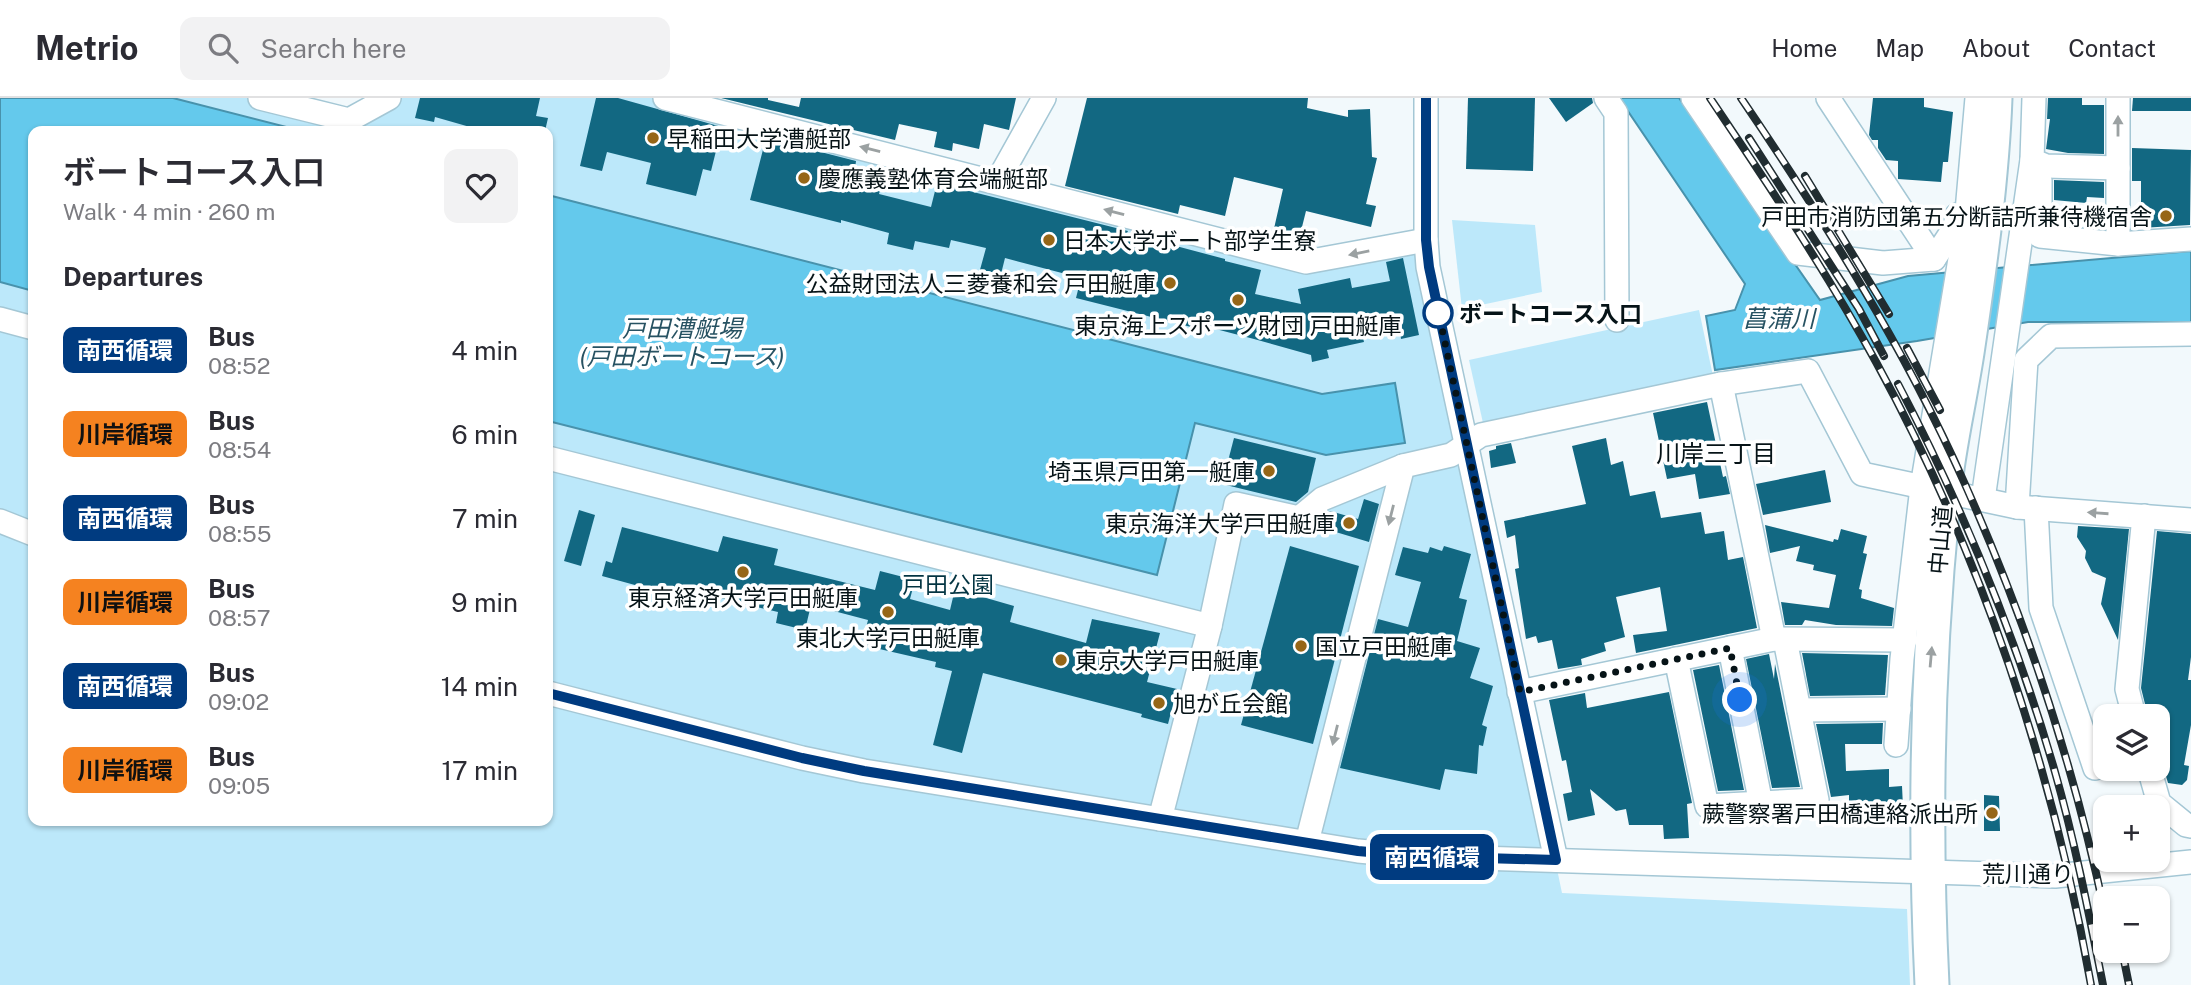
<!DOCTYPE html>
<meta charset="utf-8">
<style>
body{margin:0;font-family:"Public Sans","Noto Sans JP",sans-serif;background:#f2f2f3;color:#2b2b33;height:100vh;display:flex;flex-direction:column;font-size:26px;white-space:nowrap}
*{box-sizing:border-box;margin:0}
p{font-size:23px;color:#7c7c81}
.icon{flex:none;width:38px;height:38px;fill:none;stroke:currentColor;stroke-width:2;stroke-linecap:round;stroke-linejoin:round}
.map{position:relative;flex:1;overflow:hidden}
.details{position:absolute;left:28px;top:28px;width:525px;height:700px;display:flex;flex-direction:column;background:#fff;border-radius:14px;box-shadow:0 2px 5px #0004}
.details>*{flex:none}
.badge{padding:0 14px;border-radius:10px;font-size:24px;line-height:46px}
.fabs{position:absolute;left:2093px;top:606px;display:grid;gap:14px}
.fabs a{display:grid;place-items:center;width:77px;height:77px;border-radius:14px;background:#fff;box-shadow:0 2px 5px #0004;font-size:35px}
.you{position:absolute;width:35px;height:35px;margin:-18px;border:5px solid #fff;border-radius:50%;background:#1a73e8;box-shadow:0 0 0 10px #1a73e833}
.map>.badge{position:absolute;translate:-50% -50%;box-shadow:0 0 0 4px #fff}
h2{padding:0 35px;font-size:26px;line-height:63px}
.round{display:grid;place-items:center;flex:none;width:74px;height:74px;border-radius:14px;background:#f2f2f3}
.summary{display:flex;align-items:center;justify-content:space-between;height:119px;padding:0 35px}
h1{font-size:33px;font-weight:600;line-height:52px}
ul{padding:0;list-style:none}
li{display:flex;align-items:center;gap:21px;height:84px;padding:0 35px}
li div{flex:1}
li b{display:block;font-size:26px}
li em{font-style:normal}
li .badge{min-width:77px;font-weight:700;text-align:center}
header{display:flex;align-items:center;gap:42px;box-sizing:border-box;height:98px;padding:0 35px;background:#fff;border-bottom:2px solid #e1e1e2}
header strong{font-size:33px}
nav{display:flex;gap:38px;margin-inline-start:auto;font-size:24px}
.search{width:490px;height:63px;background:#f2f2f3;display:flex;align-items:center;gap:18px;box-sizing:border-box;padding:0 24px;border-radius:14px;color:#7c7c81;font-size:26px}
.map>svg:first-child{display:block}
</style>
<header>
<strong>Metrio</strong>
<div class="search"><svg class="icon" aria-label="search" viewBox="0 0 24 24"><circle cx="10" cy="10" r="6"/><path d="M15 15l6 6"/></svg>Search here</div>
<nav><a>Home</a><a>Map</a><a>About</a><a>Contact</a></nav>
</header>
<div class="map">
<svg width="2191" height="887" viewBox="0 0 2191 887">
<rect width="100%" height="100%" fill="#f2f9fc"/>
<!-- green -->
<g fill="#bce8fa" fill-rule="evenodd">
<path d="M0,0h260l89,22 40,-22h276l641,164 120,-22 136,653 345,16 3,76h-1910zM33,33h515v690h-515z"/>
<polygon points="1452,122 1535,127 1542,194 1462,211"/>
<polygon points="1699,212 1713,278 1483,325 1469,262"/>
</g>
<!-- water -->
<g fill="#64c9ec" stroke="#4892ac" stroke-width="2">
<polygon points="0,0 173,0 302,33 33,33 33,193 0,184"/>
<polygon points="1619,0 1679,0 1820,202 1908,178 2191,153 2191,224 2028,224 1917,243 1715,272 1706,218 1735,212 1745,186"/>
<polygon points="548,97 1322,296 1395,285 1405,345 1326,357 1195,325 1157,477 548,323"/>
</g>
<!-- building -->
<g fill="#126882">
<polygon points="420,0 540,0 536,18 548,20 545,33 484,33 435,19 434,24 415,20"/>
<polygon points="596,0 618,0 722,29 711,73 703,71 696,98 646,86 651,65 607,54 602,73 580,68"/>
<polygon points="721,0 768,0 768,2 799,9 801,0 1016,0 1009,32 984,26 979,51 953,45 952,53 934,49 937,34 899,26 895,42"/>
<polygon points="1087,0 1308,0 1307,10 1348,19 1348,12 1370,11 1372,59 1377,60 1366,106 1376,108 1371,129 1306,113 1299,141 1273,135 1283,91 1234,79 1225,118 1180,107 1178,116 1065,88"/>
<polygon points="1468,0 1535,0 1533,73 1466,71"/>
<polygon points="1549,0 1592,0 1593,5 1566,24"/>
<polygon points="1873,0 1924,0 1924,9 1953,14 1948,64 1943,64 1941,84 1898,81 1898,63 1886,62 1878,50 1878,42 1872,42 1869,37"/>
<polygon points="2048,0 2082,0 2082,7 2104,7 2104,56 2068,55 2046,51 2050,21 2047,21"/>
<polygon points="2133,0 2191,0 2191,13 2132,13"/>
<polygon points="766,40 856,63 855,71 884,78 879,96 931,109 937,85 1128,133 1127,135 1225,161 1225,163 1261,172 1255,196 1301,206 1298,191 1350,180 1352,190 1390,183 1386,164 1403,160 1419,237 1401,241 1400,232 1363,240 1364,244 1327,252 1329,260 1312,264 1311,257 1254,241 1208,229 1207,233 1076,200 1081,180 1005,160 999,184 978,179 986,150 951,142 949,150 915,143 913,152 887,146 889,135 841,122 841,125 750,102"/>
<polygon points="2132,50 2191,52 2190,127 2141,130 2141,83 2132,83"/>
<polygon points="2054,82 2104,84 2104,100 2087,99 2086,105 2054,102"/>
<polygon points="1707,304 1723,379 1726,378 1730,396 1699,401 1695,376 1667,381 1653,315"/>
<polygon points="1234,340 1316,360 1308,394 1296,404 1222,386"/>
<polygon points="1606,340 1611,367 1623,363 1630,398 1655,393 1661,420 1701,414 1705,436 1724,433 1728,462 1743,459 1757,530 1636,555 1633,537 1667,533 1660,489 1616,499 1625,539 1604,545 1606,553 1581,561 1582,567 1558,571 1552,542 1538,545 1536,538 1526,541 1515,471 1519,470 1515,437 1507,440 1504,423 1586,406 1572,348"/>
<polygon points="1511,345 1516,365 1491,370 1489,353 1496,351 1496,348"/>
<polygon points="1825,372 1831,404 1763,417 1756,386"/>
<polygon points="1364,401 1379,406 1369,444 1319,429 1322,419 1330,413 1358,421"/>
<polygon points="579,412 595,417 581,468 564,463"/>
<polygon points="1765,427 1833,444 1834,441 1838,442 1841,431 1867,438 1863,455 1867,456 1859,491 1862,492 1861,500 1894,510 1892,528 1836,527 1805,522 1802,527 1785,527 1781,504 1829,510 1836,477 1813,472 1814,467 1796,463 1800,448 1770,455"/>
<polygon points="2078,428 2129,431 2118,542 2101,506 2106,480 2092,474 2085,460 2086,453 2077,439"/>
<polygon points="622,429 718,454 723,438 778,451 774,467 875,492 880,473 915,482 910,501 950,512 955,491 1014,508 1010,524 1086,545 1092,521 1160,535 1147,584 1177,591 1168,626 1141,619 1142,616 983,575 962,655 933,647 952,573 935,569 936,564 862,547 868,522 811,507 805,532 776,525 778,514 699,495 697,504 602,478 606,463 612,465"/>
<polygon points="2157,433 2191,436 2191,559 2188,582 2191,582 2191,627 2184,667 2189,668 2187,682 2182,687 2168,685 2162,665 2164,634 2158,634 2158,618 2148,618 2141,590"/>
<polygon points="1290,448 1359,468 1313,646 1241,627"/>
<polygon points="1444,448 1471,456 1459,500 1467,502 1457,543 1480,550 1470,580 1493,588 1482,627 1487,629 1483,648 1479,647 1477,676 1445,671 1440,692 1340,670 1378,521 1408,529 1421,484 1395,477 1403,449 1428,455 1430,449 1442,453"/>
<polygon points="1802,555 1888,557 1885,597 1810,598"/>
<polygon points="1769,556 1774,581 1775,566 1800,689 1772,690 1746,561"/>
<polygon points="1719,567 1744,692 1718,693 1693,572"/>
<polygon points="1669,594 1692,705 1687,706 1689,740 1664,741 1663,727 1629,727 1626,711 1616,713 1590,691 1595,717 1568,723 1563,696 1572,694 1566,662 1562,663 1549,602 1585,595 1587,610"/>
<polygon points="1883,625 1882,646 1845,646 1846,673 1889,671 1889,689 1902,688 1903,709 1895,709 1895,711 1890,712 1890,714 1849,717 1849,697 1831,699 1816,626"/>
<polygon points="1984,697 1999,698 2000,733 1984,733"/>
</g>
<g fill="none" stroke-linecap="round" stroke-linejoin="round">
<!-- minor casing -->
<g stroke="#a4c7d5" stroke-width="26">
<g id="minor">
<polyline points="260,0 349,22 389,0"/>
<polyline points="665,0 1306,164 1426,142"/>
<polyline points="1426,0 1426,142 1428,169 1556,762"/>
<polyline points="1606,0 1616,15 1617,222"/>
<polyline points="1693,0 1798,155 1883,165 1934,161 1955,129 1957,117"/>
<polyline points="1828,0 1934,161"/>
<polyline points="2034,0 2032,62 2046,68 2118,70"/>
<polyline points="2040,83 2040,138 2118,146 2191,141"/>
<polyline points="997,84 1044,0"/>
<polyline points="2118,146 2118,0"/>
<polyline points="0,221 33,230"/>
<polyline points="1721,286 1774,541"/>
<polyline points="548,360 1210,528"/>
<polyline points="1983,401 2032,62"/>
<polyline points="2017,409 2026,262 2051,238 2191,236"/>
<polyline points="2036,410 2041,510 2095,670"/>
<polyline points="0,423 33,436"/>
<polyline points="1730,550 1761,706"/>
<polyline points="1676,561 1707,708 1817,702 1785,542"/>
<polyline points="1519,594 1774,541 1905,542"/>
<polyline points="548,595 802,660 864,673 1358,753 1414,758 2055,778 2191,764"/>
<polyline points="1799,612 1899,611"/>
<polyline points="2134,618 2127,591 2144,418"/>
<polyline points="1896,647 1902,561 1922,389 1966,125 1977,0"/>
<polyline points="2149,670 2159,705 2186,727 2191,728"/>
<polyline points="1160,721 1210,528 1236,406 1299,420 1322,401 1403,368"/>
<polyline points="1307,744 1403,368 1451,357 1481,337 1721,286 1808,273 1862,376 2017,409 2191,422"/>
</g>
</g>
<!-- highway casing -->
<g stroke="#a4c7d5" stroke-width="37">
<path id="highway" d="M1932,887c-8,-164 -5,-329 12,-493 5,-49 17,-97 24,-146 12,-81 24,-167 27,-248"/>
</g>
<!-- minor -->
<use href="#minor" stroke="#fff" stroke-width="23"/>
<!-- highway -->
<use href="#highway" stroke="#fff" stroke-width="33"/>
<!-- rail casing -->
<g stroke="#212d31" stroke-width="8">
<g id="rail">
<path d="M1710,0c58,86 116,173 166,264 106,194 177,407 215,623"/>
<path d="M1741,0c83,122 163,249 223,384 62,139 110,283 141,432"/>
<polyline points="1749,40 1859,211 1884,258"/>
<polyline points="1805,78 1889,216"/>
<polyline points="1907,250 1940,312"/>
<path d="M1898,286c65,124 118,253 157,388 20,70 34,142 48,213"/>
<polyline points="2122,852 2129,887"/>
</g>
</g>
<!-- rail -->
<use href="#rail" stroke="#fff" stroke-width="5" stroke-dasharray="16" stroke-linecap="butt"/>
</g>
<!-- one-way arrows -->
<defs><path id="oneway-solid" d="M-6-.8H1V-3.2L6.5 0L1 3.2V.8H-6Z" transform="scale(1.75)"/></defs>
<g fill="#9ba1a2">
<use href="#oneway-solid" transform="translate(2118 28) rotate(-90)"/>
<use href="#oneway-solid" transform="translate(870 51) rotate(-166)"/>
<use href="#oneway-solid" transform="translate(1114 114) rotate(-165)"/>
<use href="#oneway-solid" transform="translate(1359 155) rotate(169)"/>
<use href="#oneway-solid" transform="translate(2098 415) rotate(-176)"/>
<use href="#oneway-solid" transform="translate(1391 417) rotate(104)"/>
<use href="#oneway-solid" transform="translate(1931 559) rotate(-85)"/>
<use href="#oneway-solid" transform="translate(1335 637) rotate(104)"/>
</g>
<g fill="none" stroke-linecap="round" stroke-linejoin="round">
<!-- line casing -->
<g stroke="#fff" stroke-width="16">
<polyline id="line" points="548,595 802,660 864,673 1358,753 1414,758 1556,762 1429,169 1426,142 1426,0"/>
</g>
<!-- line -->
<use href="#line" stroke="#003b80" stroke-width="10"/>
<!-- walk -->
<polyline stroke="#061317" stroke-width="7" stroke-dasharray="0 12.6" points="1438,215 1438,212 1520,594 1730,550 1740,602"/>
</g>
<!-- markers -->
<g fill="#966617" stroke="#fff" stroke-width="2.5">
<circle cx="653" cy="40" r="7"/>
<circle cx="804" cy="80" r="7"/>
<circle cx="2166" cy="118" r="7"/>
<circle cx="1049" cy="142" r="7"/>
<circle cx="1170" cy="185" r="7"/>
<circle cx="1238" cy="202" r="7"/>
<circle cx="1269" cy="373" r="7"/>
<circle cx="1349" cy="425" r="7"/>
<circle cx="743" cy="474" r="7"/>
<circle cx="888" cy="514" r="7"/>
<circle cx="1301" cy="548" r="7"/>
<circle cx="1061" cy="562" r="7"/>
<circle cx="1159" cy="605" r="7"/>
<circle cx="1992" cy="715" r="7"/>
</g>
<circle fill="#fff" stroke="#003b80" stroke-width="3.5" cx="1438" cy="215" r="14"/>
<g text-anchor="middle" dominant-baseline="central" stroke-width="7" stroke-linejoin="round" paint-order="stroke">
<!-- poi labels -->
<g font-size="23" fill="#061317" stroke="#fff" text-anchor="start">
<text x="667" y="40">早稲田大学漕艇部</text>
<text x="818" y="80">慶應義塾体育会端艇部</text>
<text x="2152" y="118" text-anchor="end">戸田市消防団第五分断詰所兼待機宿舎</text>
<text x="1063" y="142">日本大学ボート部学生寮</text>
<text x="1156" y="185" text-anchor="end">公益財団法人三菱養和会 戸田艇庫</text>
<text x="1238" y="227" text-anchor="middle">東京海上スポーツ財団 戸田艇庫</text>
<text x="1255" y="373" text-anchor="end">埼玉県戸田第一艇庫</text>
<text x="1335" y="425" text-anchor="end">東京海洋大学戸田艇庫</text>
<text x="743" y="499" text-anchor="middle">東京経済大学戸田艇庫</text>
<text x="888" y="539" text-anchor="middle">東北大学戸田艇庫</text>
<text x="1315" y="548">国立戸田艇庫</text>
<text x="1075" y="562">東京大学戸田艇庫</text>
<text x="1173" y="605">旭が丘会館</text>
<text x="1978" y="715" text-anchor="end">蕨警察署戸田橋連絡派出所</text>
</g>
<!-- stop labels -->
<g font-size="23" font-weight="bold" fill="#061317" stroke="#fff" text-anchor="start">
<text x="1459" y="215">ボートコース入口</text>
</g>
<!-- street labels -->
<g font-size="23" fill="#061317" stroke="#fff">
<text transform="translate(1940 442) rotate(-85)">中山道</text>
<text x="2028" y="775">荒川通り</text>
</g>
<!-- park labels -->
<g font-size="23" fill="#033442" stroke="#fff">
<text x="948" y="486">戸田公園</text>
</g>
<!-- water labels -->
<g font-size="24" font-style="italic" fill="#275262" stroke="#fff">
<text x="1779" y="220">菖蒲川</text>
<text x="682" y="230">戸田漕艇場<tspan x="682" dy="28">(戸田ボートコース)</tspan></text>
</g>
<!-- neighbourhood labels -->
<g font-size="24" fill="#061317" stroke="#fff">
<text x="1716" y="355">川岸三丁目</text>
</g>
</g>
</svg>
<div class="fabs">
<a><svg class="icon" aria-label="layers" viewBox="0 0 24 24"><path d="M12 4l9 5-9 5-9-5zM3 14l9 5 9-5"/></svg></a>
<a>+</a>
<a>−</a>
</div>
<div class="you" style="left:1740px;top:602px"></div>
<b class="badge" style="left:1432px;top:759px;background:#003b80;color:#fff">南西循環</b>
<section class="details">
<div class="summary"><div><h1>ボートコース入口</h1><p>Walk · 4 min · 260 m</p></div><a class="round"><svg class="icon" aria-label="heart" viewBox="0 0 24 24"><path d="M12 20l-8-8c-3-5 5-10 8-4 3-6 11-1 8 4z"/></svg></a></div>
<h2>Departures</h2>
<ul>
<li><span class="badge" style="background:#003b80;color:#fff">南西循環</span><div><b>Bus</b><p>08:52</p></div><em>4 min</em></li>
<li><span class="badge" style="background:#f58220;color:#111">川岸循環</span><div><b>Bus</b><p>08:54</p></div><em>6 min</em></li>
<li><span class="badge" style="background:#003b80;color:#fff">南西循環</span><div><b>Bus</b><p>08:55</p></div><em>7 min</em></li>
<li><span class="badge" style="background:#f58220;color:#111">川岸循環</span><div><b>Bus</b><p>08:57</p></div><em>9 min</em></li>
<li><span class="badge" style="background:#003b80;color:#fff">南西循環</span><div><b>Bus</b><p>09:02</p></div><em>14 min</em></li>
<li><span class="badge" style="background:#f58220;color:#111">川岸循環</span><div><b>Bus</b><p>09:05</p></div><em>17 min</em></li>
</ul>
</section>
</div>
